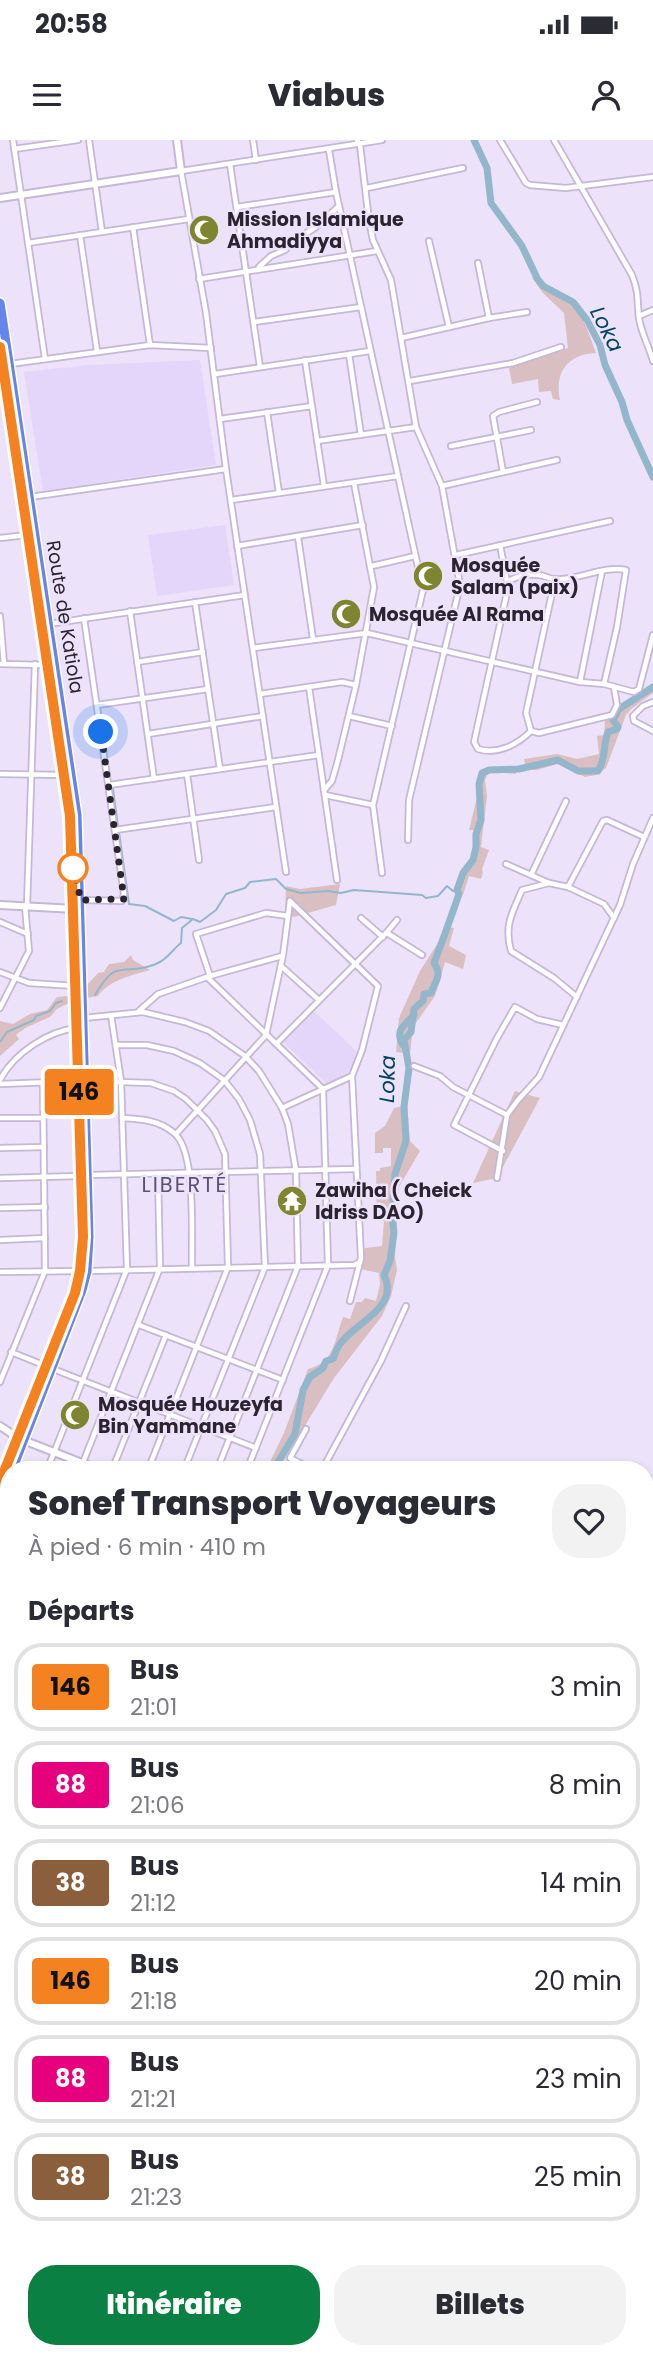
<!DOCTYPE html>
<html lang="fr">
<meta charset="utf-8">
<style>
body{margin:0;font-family:Poppins,sans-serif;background:#f2f2f3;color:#2b2b33;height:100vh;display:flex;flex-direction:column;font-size:26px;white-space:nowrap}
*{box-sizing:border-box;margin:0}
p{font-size:23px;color:#7c7c81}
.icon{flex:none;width:38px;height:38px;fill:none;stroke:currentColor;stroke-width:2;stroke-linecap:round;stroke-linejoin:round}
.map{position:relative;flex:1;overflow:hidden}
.details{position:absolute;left:0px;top:1321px;width:654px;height:898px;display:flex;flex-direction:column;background:#fff;border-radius:28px 28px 0 0;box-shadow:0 4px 10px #0003}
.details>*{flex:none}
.badge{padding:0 14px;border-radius:5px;font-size:24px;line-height:46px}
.you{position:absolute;width:35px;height:35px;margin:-18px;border:5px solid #fff;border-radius:50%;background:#1a73e8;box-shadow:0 0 0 10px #1a73e833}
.map>.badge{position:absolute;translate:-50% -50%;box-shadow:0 0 0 4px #fff}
h2{padding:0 28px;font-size:26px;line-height:63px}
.round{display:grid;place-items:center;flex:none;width:74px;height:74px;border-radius:28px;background:#f2f2f3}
.overview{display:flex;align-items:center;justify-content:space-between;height:119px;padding:0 28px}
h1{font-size:33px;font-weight:800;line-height:52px}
.button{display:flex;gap:14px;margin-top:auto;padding:14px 28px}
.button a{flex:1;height:80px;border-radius:28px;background:#0b8043;color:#fff;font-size:28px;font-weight:800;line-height:80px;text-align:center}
.button a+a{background:#f2f2f3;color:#2b2b33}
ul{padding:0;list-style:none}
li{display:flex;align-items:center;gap:21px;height:88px;margin:0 14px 10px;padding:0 14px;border:4px solid #e1e1e2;border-radius:28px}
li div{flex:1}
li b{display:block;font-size:26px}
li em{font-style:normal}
li .badge{min-width:77px;font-weight:700;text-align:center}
.status{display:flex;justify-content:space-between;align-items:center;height:49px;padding:0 35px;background:#fff;direction:ltr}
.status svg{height:19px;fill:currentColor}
header{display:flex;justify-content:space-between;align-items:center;height:91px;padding:0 28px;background:#fff;font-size:32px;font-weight:800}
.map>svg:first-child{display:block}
</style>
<div class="status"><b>20:58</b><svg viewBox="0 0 49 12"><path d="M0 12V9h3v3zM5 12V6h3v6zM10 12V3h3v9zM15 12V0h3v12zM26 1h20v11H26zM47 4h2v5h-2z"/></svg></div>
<header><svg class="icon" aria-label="menu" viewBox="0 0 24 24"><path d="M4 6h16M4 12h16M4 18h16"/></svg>Viabus<svg class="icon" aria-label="person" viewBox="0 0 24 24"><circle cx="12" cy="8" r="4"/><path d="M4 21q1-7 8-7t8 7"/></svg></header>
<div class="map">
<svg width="653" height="2218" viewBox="0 0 653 2218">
<rect width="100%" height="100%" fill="#ece3fb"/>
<!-- built -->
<g fill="#e4d5fa">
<polygon points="200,220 216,325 43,351 24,232 88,225"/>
<polygon points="225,385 234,445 157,456 148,395"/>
<polygon points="312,869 356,911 354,929 328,945 281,900"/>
<polygon points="9,1678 9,1820 3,1808 0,1808 0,1733 4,1731 4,1682"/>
<polygon points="0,2043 9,2043 9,2116 1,2116"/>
<polygon points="0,2210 92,2210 87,2218 0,2218"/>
</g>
<!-- green -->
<g fill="#d9bfc1">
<path d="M538,136c7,9 18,14 27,21 17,14 24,36 31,56 -28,1 -42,19 -36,47l-7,-1 -2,-8 -12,1 -1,-13 -26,5 -3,-16 59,-20 -4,-35 -21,-20 -11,-15z"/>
<polygon points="653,543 653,553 631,569 626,575 606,628 596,635 585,637 557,624 537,630 526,630 524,619 557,614 577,619 599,614 597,596 604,595 605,580 634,555 646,550"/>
<path d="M516,626v8l-24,-2 -4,2 -3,6 2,16 -6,51 8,3 -7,19 1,3 -2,7 -12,-3 -6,19 -8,-2c2,-12 8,-18 13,-27 5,-13 7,-22 7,-36h-6l10,-41v-16l9,-3z"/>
<polygon points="340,744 336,765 294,777 285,774 286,746 300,749"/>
<polygon points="448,787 454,788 449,806 466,815 463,829 445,822 435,856 413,887 410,914 396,912 399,878 420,831"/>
<path d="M131,815l2,5 17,10c-18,5 -42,11 -52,26l-12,2v-12l12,-13 6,-1 5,-8 15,-2z"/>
<polygon points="69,856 69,863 57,869 50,877 25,888 16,895 19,899 0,916 0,881 13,884 30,874 47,870 57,857"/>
<polygon points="515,951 540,958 497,1038 473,1043"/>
<path d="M407,965l3,36 10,10 -21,36 -4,70 2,13 -6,26 -9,20 -48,62 -56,92h-12l18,-37 24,-64c27,-7 26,-28 35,-52l7,2 6,-17h6l3,-4 11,3 4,-17 -1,-11 -19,-4 5,-21 17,-2 2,-25 -7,-1 -1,-49h4v-3l11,-2v-18h-8v5h-8v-20l10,-7 9,-18z"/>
</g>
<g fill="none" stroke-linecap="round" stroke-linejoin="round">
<!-- stream -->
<g stroke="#94b6cb" stroke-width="2">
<polyline points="113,649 118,687"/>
<polyline points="119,692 129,764 145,766 174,781 181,777 192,779"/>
<path d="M95,855c23,-40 26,-17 61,-31 11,-4 16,-14 25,-21l1,-15 11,-9 7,3 16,-12 10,-16 19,-6 5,-6 26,-3 10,10 15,4 27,-2 13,2 13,-3 68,5 4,3 12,-2 9,-10 6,5 4,-1"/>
<polyline points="0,902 7,892 34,880 36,876 50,871 56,863 62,861"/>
</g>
<!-- river -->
<g stroke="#94b6cb" stroke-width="7">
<polyline points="474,0 487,28 491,63 522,106 537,138 543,146 573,162 587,180 600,205 605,225 622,262 627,280 653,337"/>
<path d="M403,905c-9,-15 2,-20 11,-30"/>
<path d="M273,1330l22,-36 8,-44 7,-13 13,-9 3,-7 7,-2c2,-5 4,-11 7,-15 15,-22 60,-36 44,-69l6,-14 4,-28 -2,-16 3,-43 11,-33 -2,-34 5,-39 -5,-28 7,-8 3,-23 9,-8 1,-7 7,-1c4,-12 12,-17 3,-30 9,-23 17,-46 25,-69l-2,-4 6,-17 10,-13 3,-13v-13l5,-14 -2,-36 3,-11 7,-3 30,-1 39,-9 20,11h20c8,-12 5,-26 10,-39l9,-3 1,-2 -5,-7 6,-11 34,-22"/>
<polyline points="0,1653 9,1645"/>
</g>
<!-- street casing -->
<g stroke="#c4b8d5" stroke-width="8">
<g id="street">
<polyline points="13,0 45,219"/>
<polyline points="89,0 102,92"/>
<polyline points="253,0 256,20"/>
<polyline points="357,0 360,5 369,81 373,100 391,140 416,287 442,346 460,445 409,660 408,700"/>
<polyline points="500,0 526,43 530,45 566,48 653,37"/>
<path d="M554,0l78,135c7,17 5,26 7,43 2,15 10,28 14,43"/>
<polyline points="14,9 78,0"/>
<polyline points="329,10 336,52 423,450 373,665 382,733"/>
<polyline points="230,24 260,227"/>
<polyline points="367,48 463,28"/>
<polyline points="237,67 336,52"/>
<polyline points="133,87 150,205"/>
<polyline points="80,95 97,211"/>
<polyline points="429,101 449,187"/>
<polyline points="28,103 189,79"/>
<polyline points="478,123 489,178"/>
<polyline points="259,127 271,116 285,110 292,102 316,87 339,66"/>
<polyline points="199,139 377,111"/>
<polyline points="639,176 653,170"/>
<polyline points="254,182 361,167"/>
<polyline points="401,198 489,178 527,172"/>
<polyline points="349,214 361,295"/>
<polyline points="305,220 324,346"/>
<polyline points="10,224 150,205 211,208"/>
<polyline points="215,234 370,211"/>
<polyline points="410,241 513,223 561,207"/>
<polyline points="267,272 279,353"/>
<polyline points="220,279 312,266"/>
<polyline points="317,301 416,287"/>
<polyline points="451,306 531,290"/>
<polyline points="503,332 493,276 499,272 537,262"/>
<polyline points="442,346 557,320"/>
<polyline points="30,357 226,329"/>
<polyline points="231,360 398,336"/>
<polyline points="298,397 313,499"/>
<polyline points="0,398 27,395"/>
<path d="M500,405l7,37 -1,15 -32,145 4,7c19,6 39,-4 53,-18l8,2 73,-18 5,-10 -3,-18"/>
<polyline points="237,406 363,385"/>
<polyline points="456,415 610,381"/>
<polyline points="372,426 415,416"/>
<path d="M507,442c10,-6 20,-9 32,-7 5,0 10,4 16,4 23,2 48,-14 71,-9l-9,57 -13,57"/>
<polyline points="195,462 220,629"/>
<polyline points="130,471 154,639"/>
<polyline points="0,476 4,524"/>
<polyline points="48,484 245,455"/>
<polyline points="253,508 367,493 580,542 604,544 634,552 639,549 653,495"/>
<polyline points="137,522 203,512"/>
<polyline points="0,524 47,525"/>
<polyline points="580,542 602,431"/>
<polyline points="309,547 337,740"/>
<polyline points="260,554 342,542 356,545"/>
<polyline points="653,562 643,566 633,576 634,581 653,591"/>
<polyline points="97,565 208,549"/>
<polyline points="349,576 392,586"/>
<polyline points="531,591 526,573 555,439"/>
<polyline points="148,594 263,576"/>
<polyline points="0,634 65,635"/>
<polyline points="187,634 199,720"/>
<polyline points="109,645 319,615"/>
<polyline points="324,650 332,641 338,620 356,545 374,447 354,343"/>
<polyline points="325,655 373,665"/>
<polyline points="115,690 276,667"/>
<polyline points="506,724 549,743 568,747 604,764 614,778"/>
<polyline points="286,732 226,329 206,173 181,31 382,0"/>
<polyline points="531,735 566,661"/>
<path d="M549,743l-27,7c-10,23 -18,36 -11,61l43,27 23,19"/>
<polyline points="568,747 603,681 607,680 644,697"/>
<polyline points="81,760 122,761 124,754 84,478"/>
<polyline points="290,761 378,846 362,910 352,936 361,1118 350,1161"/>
<polyline points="27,766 35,524"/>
<polyline points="361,778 383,797"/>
<polyline points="0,782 28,794"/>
<polyline points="387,793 422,815"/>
<polyline points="281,826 319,860"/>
<polyline points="0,832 29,843 76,846"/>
<polyline points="210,836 196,794 266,773 288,776"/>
<polyline points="207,837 323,949 328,1125 247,1330"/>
<polyline points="0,868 29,811 25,766"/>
<polyline points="139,871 158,854 210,836 282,816"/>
<polyline points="84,878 143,872 185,882 209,891 245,916 259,931 282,968 288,984 296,1031 298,1126 217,1330"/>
<polyline points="276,904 387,792 397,780"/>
<polyline points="117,905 147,905 174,911 200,923 224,940 239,959 250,980 260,1014 265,1127 184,1330"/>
<polyline points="414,926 440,936 453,947 507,975"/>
<path d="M0,940c14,-27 48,-49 77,-52"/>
<polyline points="86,941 151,943 174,951 186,959 207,980 215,991 225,1014 228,1127 148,1330"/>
<polyline points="0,944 79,941"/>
<polyline points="282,968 352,936"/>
<polyline points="0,978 43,978"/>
<path d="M122,978c19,1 37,2 52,15 23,18 17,105 18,134"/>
<polyline points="176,994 266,895 283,815 290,761"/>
<polyline points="0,1008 44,1007"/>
<polyline points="503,1011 454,985 497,898 515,867 537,879 563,885"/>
<polyline points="88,1035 356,1029"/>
<polyline points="0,1038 80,1036"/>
<polyline points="497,1038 507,975 518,960 539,937 620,765 633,724 653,678"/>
<polyline points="0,1068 45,1067"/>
<polyline points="0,1100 45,1098"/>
<polyline points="88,1131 354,1125 360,1122"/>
<polyline points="0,1132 80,1131"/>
<polyline points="139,1185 283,1240"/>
<polyline points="11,1212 46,1226"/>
<polyline points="53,1229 256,1308"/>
<polyline points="0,1242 45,1131 43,942"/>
<polyline points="306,1289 290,1318 314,1330"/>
<polyline points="47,1330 127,1129 121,941 111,875"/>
<polyline points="80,1330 160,1128 158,1034"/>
<polyline points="112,1330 166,1195"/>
<polyline points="322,1330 381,1221 406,1166"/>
<polyline points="0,1374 9,1377"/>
<polyline points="646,1441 649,1444"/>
<polyline points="0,1454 9,1432"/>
<polyline points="5,1520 9,1512"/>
<polyline points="0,1580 9,1566"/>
<polyline points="646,1735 653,1738"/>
<polyline points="5,1853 9,1861"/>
<polyline points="646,1874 653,1876"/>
<polyline points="646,1931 653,1904"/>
<polyline points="1,1995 9,1991"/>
<polyline points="646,2002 653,2003"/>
<polyline points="0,2024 3,1924 9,1912"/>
<polyline points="0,2037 9,2038"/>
<polyline points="646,2075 653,2047"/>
<polyline points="646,2095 653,2097"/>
<polyline points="646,2177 653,2179"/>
<polyline points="2,2206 2,2118 9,2118"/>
<polyline points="111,2210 121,2218"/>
<polyline points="183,2210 194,2218"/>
<polyline points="319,2210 323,2218"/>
<polyline points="343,2210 359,2218"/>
<polyline points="410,2210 425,2218"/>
<polyline points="621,2210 649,2218"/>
<polyline points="10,2218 10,2210"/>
<polyline points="28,2218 28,2210"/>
<polyline points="272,2218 276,2210"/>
<polyline points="438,2218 440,2210"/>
<polyline points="568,2218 570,2210"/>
<polyline points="609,2218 611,2210"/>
</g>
</g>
<!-- secondary casing -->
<g stroke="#c4b8d5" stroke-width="10">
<g id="secondary">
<polyline points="0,58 181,31 177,0"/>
<polyline points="0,765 76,769"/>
<polyline points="0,1286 18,1298 100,1330"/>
<polyline points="0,1824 9,1841"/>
<polyline points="202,2210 206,2218"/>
<polyline points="477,2218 479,2210"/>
</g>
</g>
<!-- primary casing -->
<g stroke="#fff" stroke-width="10">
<g id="primary">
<polyline points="646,1846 653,1842"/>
<polyline points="646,2135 653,2137"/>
<polyline points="93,2218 98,2210"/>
</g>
</g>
<!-- highway casing -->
<g stroke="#fff" stroke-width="12">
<g id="highway">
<polyline points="0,163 77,675 89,1097 87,1131 82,1150 12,1330"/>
<polyline points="0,207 70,676 83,1097 80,1131 75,1153 0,1342"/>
<polyline points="0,1362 9,1339"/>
</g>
</g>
<!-- street -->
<use href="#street" stroke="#fff" stroke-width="4.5"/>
<!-- secondary -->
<use href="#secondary" stroke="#fff" stroke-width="6"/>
<!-- primary -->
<use href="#primary" stroke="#a4b5f2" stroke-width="7"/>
<!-- highway -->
<use href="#highway" stroke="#6784ea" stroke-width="9"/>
</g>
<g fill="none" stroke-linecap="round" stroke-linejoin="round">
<!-- line casing -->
<g stroke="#fff" stroke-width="16">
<polyline id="line" points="0,207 70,676 83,1097 80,1131 75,1153 0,1342"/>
</g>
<!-- line -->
<use href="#line" stroke="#f58220" stroke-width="10"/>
<!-- walk -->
<polyline stroke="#29242f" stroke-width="7" stroke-dasharray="0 12.6" points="73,728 81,760 124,759 101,592"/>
</g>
<!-- icons -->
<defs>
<g id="mosque-disc" transform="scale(1.575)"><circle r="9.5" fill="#7e8531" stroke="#ece3fb"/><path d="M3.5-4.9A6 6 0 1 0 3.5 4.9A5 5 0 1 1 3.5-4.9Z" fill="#fff"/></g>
<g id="temple-disc" transform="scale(1.575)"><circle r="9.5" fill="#7e8531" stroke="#ece3fb"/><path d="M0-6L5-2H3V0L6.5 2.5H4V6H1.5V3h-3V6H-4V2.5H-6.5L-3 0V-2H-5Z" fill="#fff"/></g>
</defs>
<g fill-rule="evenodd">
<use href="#mosque-disc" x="204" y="90"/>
<use href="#mosque-disc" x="428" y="436"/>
<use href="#mosque-disc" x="346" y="474"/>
<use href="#temple-disc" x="292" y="1061"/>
<use href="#mosque-disc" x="75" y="1275"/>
</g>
<!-- markers -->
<circle fill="#fff" stroke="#f58220" stroke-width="3.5" cx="73" cy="728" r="14"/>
<g text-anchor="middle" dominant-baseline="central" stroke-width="5" stroke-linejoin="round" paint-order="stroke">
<!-- poi labels -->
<g font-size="19" font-weight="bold" fill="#29242f" stroke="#ece3fb" text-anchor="start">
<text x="227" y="79">Mission Islamique<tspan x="227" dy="22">Ahmadiyya</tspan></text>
<text x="451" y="425">Mosquée<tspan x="451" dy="22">Salam (paix)</tspan></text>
<text x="369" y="474">Mosquée Al Rama</text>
<text x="315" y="1050">Zawiha ( Cheick<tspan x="315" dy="22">Idriss DAO)</tspan></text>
<text x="98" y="1264">Mosquée Houzeyfa<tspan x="98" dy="22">Bin Yammane</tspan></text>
</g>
<!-- street labels -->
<g font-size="19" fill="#29242f" stroke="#ece3fb">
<text transform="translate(65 477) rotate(81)">Route de Katiola</text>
</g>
<!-- water labels -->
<g font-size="21" font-style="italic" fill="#004361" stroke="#ece3fb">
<text transform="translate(607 189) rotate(63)">Loka</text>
<text transform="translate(387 939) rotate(-89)">Loka</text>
</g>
<!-- neighbourhood labels -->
<g font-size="21" letter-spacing="2" fill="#5c526b" stroke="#ece3fb">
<text x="185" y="1044">LIBERTÉ</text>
</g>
</g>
</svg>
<div class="you" style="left:101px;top:592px"></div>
<b class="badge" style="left:79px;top:952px;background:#f58220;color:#111">146</b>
<section class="details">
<div class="overview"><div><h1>Sonef Transport Voyageurs</h1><p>À pied · 6 min · 410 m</p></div><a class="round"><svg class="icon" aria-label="heart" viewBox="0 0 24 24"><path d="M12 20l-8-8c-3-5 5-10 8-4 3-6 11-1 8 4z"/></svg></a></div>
<h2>Départs</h2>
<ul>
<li><span class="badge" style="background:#f58220;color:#111">146</span><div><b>Bus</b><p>21:01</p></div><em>3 min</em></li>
<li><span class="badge" style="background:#e6007e;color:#fff">88</span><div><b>Bus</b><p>21:06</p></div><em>8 min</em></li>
<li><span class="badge" style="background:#8b5e3c;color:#fff">38</span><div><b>Bus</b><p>21:12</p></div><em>14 min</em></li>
<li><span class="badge" style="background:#f58220;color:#111">146</span><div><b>Bus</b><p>21:18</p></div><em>20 min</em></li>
<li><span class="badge" style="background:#e6007e;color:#fff">88</span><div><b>Bus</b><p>21:21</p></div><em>23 min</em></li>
<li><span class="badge" style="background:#8b5e3c;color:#fff">38</span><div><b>Bus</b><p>21:23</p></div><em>25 min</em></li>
</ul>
<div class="button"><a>Itinéraire</a><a>Billets</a></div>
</section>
</div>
